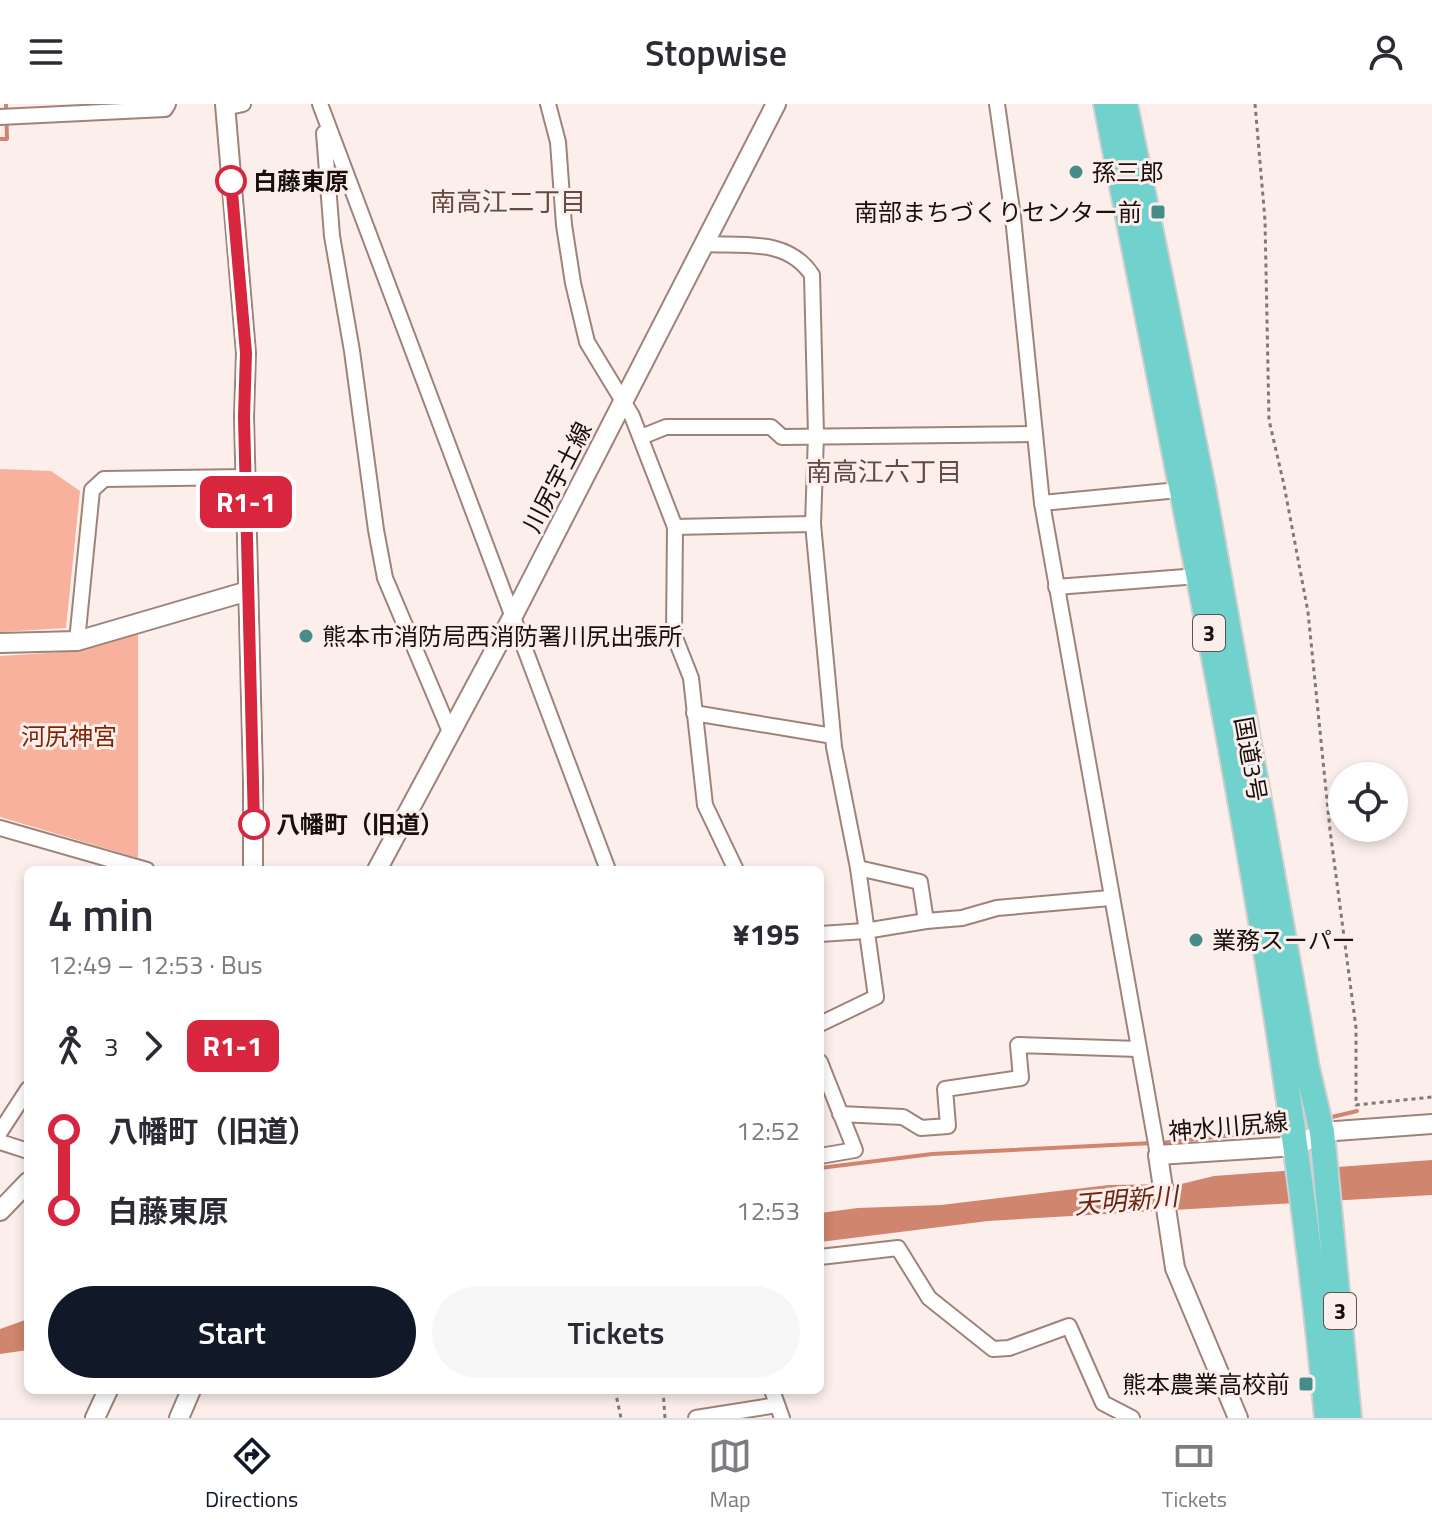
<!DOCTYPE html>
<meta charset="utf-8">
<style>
body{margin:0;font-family:"Titillium Web","Noto Sans JP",sans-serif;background:#f7f7f7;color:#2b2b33;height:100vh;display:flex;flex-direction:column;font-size:30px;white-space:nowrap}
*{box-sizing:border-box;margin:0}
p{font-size:26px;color:#7c7c81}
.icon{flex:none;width:44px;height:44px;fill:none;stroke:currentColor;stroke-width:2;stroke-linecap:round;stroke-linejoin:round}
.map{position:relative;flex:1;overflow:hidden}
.details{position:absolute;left:24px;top:762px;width:800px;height:528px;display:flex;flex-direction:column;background:#fff;border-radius:12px;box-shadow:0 4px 12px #0003}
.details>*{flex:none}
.badge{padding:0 16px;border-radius:12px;font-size:28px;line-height:52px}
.buttons{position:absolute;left:1328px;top:658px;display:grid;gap:16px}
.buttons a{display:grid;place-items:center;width:80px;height:80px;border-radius:50%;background:#fff;box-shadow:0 4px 12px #0003;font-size:40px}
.map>.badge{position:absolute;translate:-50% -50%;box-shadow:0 0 0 4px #fff}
.legs{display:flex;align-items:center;gap:12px;height:88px;padding:0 24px;font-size:26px}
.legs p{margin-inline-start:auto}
.headline{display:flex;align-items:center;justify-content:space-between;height:136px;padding:0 24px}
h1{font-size:44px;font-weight:600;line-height:60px}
.action{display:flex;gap:16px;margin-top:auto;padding:16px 24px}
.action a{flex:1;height:92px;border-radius:48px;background:#111827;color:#fff;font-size:32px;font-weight:600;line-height:92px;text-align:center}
.action a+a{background:#f7f7f7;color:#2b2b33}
ul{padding:0 24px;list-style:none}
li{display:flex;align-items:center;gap:28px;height:80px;font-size:30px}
li i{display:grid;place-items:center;width:12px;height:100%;margin:0 10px;background:currentColor}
li i::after{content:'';width:20px;height:20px;margin:-10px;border:6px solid;border-radius:50%;background:#fff}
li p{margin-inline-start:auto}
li:first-child i{background:linear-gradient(#0000 50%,currentColor 0)}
li:last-child i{background:linear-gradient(currentColor 50%,#0000 0)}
header{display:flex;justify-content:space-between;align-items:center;height:104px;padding:0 24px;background:#fff;font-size:36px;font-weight:600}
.tab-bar{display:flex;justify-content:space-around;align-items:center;height:112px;border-top:2px solid #e1e1e2;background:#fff;font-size:22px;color:#7c7c81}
.tab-bar a{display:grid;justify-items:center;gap:4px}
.tab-bar .selected{color:#111827}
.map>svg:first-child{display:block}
</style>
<header><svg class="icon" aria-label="menu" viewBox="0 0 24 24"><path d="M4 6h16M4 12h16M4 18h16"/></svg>Stopwise<svg class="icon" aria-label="person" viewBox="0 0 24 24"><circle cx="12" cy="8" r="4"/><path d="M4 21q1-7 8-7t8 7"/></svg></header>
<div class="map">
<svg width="1432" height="1314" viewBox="0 0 1432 1314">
<rect width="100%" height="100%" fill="#fcefeb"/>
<!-- green -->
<g fill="#f7b19c">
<polygon points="0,365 51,367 80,387 66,524 0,528"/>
<polygon points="138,527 138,754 0,713 0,552 80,547"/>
</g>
<!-- water -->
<g fill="#cf856e">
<polygon points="1432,1056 1432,1091 988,1117 820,1138 820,1109 858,1104 941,1101 1109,1081 1181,1080 1214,1072"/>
<polygon points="28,1215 28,1246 0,1250 0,1225"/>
</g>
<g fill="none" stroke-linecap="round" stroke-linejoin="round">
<!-- stream -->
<g stroke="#cf856e" stroke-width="4">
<polyline points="0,35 7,35 6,0"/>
<polyline points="1332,1013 1357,1007"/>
<polyline points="1161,1039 1278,1026"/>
<polyline points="820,1064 932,1050 1153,1039"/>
</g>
<!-- street casing -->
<g stroke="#9e837b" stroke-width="18">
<g id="street">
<polyline points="320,0 608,766"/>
<polyline points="548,0 558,38 564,121 573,179 587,238 632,312 675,423 674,531 691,574 705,701 736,766"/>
<polyline points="997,0 1013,113 1042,399 1158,1051"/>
<polyline points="225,4 243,0"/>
<polyline points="0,13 165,5 168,0"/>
<polyline points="324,29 332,132 352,247 376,426 385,474 451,630"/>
<path d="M704,140c40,2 84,-6 108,31l4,160 -3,89 21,223 24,121 18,129 -56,27"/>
<polyline points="641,333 666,323 771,323 782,333 1035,330"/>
<polyline points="1042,399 1189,385"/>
<polyline points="675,423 813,420"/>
<polyline points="1056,483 1198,472"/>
<polyline points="77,537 92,386 104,375 246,373"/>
<polyline points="694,609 833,632"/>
<polyline points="0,724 147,766"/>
<polyline points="858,764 920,778 926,817"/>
<polyline points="820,830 865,827 926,817 962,814 997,804 1110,794"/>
<polyline points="820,958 855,1046 820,1052"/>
<polyline points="840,1010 903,1013 921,1024 948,1022 945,985 1021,974 1018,941 1138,945"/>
<polyline points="0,1028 28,985"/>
<polyline points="0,1038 28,1047"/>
<polyline points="820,1153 898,1144 929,1194 993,1245 1009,1244 1069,1222 1103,1299 1132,1314"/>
<polyline points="772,1286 782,1314"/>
<polyline points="696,1314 777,1301"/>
</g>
</g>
<!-- secondary casing -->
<g stroke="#9e837b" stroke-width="22">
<g id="secondary">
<polyline points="225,0 246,249 244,313 253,674 253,766"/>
<polyline points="0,539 77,537 248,487"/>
<polyline points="377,766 513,512 776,0"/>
<polyline points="0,1107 28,1078"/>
<polyline points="95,1314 108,1286"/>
<polyline points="179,1314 191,1286"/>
<polyline points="1238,1314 1175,1164 1158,1051 1297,1042 1322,1028 1432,1020"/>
</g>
</g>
<!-- highway casing -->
<g stroke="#d1cfce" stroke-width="28">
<g id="highway">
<path d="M1106,0c84,436 180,871 221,1314"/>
<polyline points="1125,0 1203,383 1307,964 1322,1028 1349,1314"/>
</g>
</g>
<!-- path -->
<g stroke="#837874" stroke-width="3" stroke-dasharray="4 4" stroke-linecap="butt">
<polyline points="1255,0 1265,116 1269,316 1284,381 1308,508 1330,726 1356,924 1356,1001 1432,993"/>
<polyline points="615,1286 621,1314"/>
<polyline points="663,1286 665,1314"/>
</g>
<!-- street -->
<use href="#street" stroke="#fff" stroke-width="14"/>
<!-- secondary -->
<use href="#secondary" stroke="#fff" stroke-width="18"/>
<!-- highway -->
<use href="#highway" stroke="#70d1cd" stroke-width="24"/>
</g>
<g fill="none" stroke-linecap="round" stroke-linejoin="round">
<!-- line-1 casing -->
<g stroke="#fff" stroke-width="18">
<polyline id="line-1" points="231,77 246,249 244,313 254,720"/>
</g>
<!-- line-1 -->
<use href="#line-1" stroke="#d7263d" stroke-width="12"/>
</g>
<!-- markers -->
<g fill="#458d8a" stroke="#fcefeb" stroke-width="3">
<circle cx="1076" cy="68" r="8"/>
<rect x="1150" y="100" width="16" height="16" rx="4"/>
<circle cx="306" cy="532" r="8"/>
<circle cx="1196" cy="836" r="8"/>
<rect x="1298" y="1272" width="16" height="16" rx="4"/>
</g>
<g fill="#fff" stroke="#d7263d" stroke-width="4">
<circle cx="231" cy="77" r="14"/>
<circle cx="254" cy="720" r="14"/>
</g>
<g text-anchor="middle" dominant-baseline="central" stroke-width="6" stroke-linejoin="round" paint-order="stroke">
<!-- shield labels -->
<g fill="#fcefeb" stroke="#5d524f" stroke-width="2">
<rect x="1193" y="511" width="32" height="36" rx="6"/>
<rect x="1324" y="1189" width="32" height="36" rx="6"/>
</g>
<g font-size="22" font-weight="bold" fill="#190f0c">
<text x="1209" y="529">3</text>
<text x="1340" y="1207">3</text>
</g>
<!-- poi labels -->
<g font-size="24" fill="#190f0c" stroke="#fcefeb" text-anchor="start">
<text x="1092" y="68">孫三郎</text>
<text x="1142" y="108" text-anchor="end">南部まちづくりセンター前</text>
<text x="322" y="532">熊本市消防局西消防署川尻出張所</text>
<text x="1212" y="836">業務スーパー</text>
<text x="1290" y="1280" text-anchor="end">熊本農業高校前</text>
</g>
<!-- stop labels -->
<g font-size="24" font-weight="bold" fill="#190f0c" stroke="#fcefeb" text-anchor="start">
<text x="253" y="77">白藤東原</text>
<text x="276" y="720">八幡町（旧道）</text>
</g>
<!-- street labels -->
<g font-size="24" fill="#190f0c" stroke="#fcefeb">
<text transform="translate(557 373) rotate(-63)">川尻宇土線</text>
<text transform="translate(1251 655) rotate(80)">国道3号</text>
<text transform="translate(1228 1022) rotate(-5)">神水川尻線</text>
</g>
<!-- park labels -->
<g font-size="24" fill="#7e2605" stroke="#fcefeb">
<text x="69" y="632">河尻神宮</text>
</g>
<!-- neighbourhood labels -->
<g font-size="26" fill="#634a42" stroke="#fcefeb">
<text x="508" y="97">南高江二丁目</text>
<text x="884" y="367">南高江六丁目</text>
</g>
<!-- water labels -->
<g font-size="26" font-style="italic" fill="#6a2610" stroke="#fcefeb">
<text transform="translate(1126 1096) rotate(-5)">天明新川</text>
</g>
</g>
</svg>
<div class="buttons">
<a><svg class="icon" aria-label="locate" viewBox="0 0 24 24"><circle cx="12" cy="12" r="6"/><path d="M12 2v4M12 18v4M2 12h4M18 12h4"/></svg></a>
</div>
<b class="badge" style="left:246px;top:398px;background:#d7263d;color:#fff">R1-1</b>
<section class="details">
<div class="headline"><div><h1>4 min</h1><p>12:49 – 12:53 · Bus</p></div><b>¥195</b></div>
<div class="legs"><svg class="icon" aria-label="walk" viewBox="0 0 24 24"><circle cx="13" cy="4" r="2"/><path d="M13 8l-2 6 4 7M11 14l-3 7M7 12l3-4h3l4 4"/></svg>3<svg class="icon" aria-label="forward" viewBox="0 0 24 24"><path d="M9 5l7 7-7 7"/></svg><b class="badge" style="background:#d7263d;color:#fff">R1-1</b></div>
<ul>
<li><i style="color:#d7263d"></i><b>八幡町（旧道）</b><p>12:52</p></li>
<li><i style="color:#d7263d"></i><b>白藤東原</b><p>12:53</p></li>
</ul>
<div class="action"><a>Start</a><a>Tickets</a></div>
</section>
</div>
<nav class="tab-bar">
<a class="selected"><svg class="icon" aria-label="directions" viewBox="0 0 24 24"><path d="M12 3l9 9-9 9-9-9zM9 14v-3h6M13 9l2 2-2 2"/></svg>Directions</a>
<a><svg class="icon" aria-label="map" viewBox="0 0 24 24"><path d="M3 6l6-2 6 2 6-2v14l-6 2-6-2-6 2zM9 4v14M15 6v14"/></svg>Map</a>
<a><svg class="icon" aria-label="tickets" viewBox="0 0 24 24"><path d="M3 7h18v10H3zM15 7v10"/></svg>Tickets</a>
</nav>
